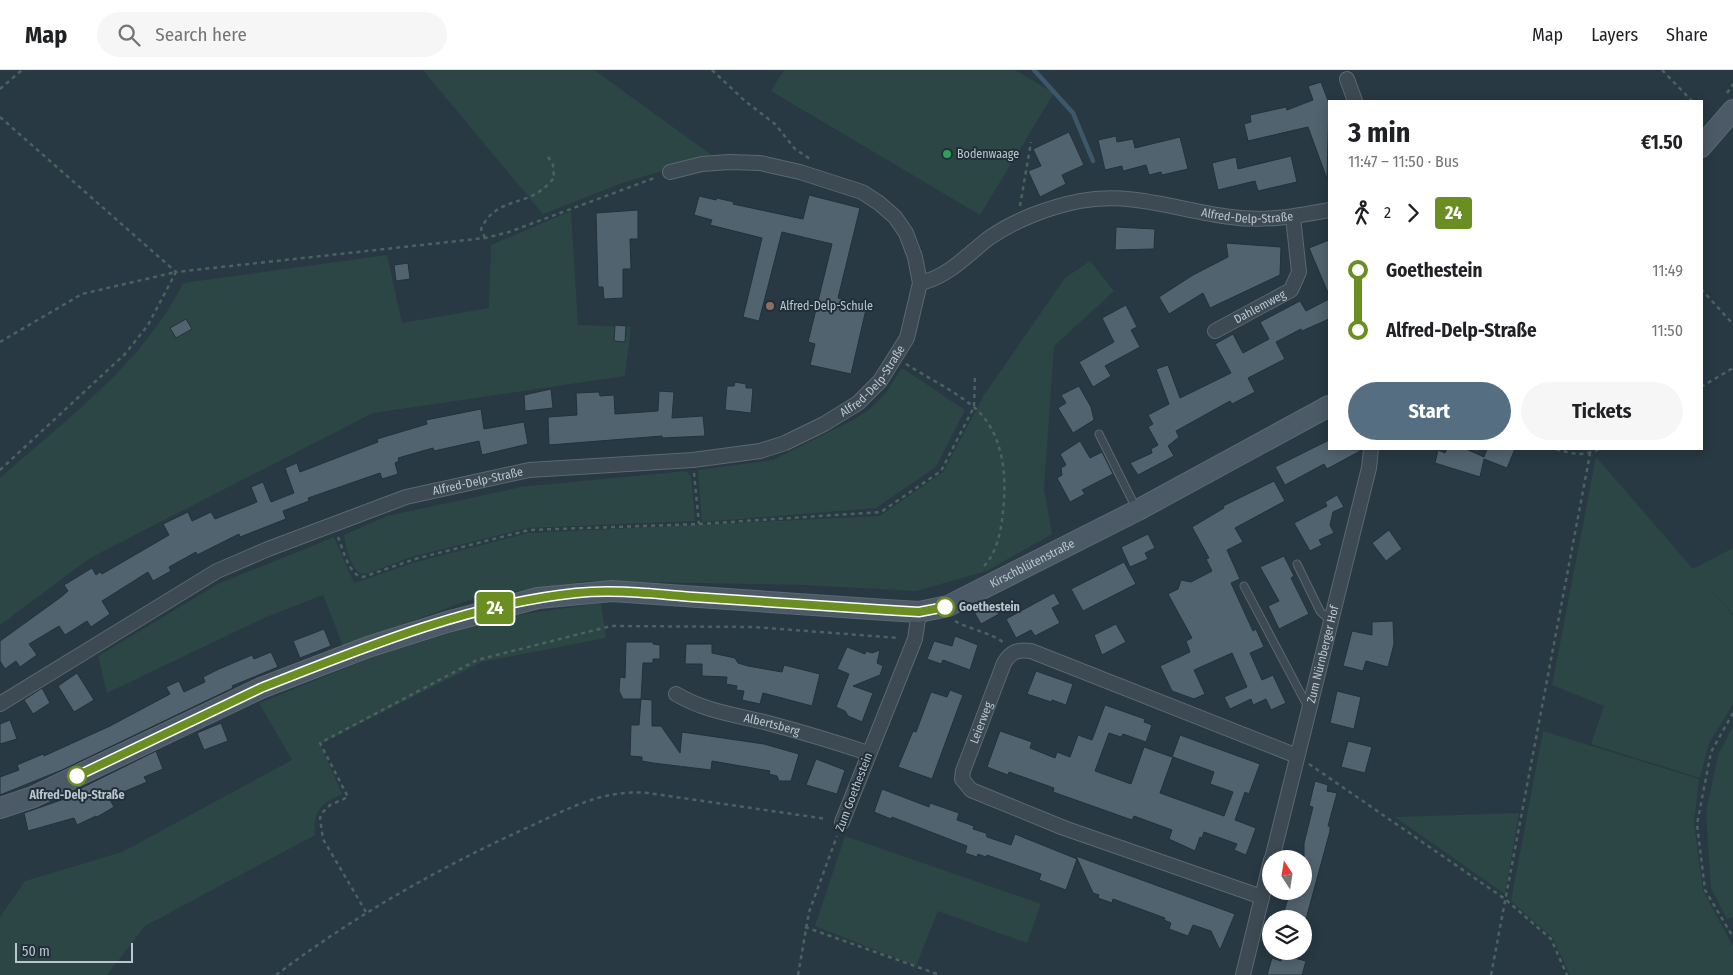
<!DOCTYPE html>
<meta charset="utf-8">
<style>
body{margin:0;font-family:"Fira Sans Condensed",sans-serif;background:#f6f6f6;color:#202124;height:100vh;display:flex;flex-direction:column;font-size:19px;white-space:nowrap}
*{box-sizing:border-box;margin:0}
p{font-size:16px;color:#757577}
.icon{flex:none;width:28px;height:28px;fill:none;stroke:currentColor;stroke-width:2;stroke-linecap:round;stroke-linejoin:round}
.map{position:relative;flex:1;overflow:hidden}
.side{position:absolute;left:1328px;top:30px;width:375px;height:350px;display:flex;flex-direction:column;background:#fff;border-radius:0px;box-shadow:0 2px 12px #0003}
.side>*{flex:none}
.badge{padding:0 10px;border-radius:4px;font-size:18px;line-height:32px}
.needle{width:32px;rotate:348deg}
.tools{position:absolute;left:1262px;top:780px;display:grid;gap:10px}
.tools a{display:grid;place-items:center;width:50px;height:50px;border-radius:50%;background:#fff;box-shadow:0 2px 12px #0003;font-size:25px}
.scale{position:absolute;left:15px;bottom:12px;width:118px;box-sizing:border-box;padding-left:5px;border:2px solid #bac5cd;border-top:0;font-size:14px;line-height:18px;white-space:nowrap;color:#bac5cd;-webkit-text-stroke:4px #212f38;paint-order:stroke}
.map>.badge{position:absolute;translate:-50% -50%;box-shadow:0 0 0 2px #fff}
.legs{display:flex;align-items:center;gap:8px;height:55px;padding:0 20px;font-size:16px}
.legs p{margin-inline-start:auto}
.head{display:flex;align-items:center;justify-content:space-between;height:85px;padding:0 20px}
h1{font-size:28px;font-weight:700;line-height:38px}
.cta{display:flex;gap:10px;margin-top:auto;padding:10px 20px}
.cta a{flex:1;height:58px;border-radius:30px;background:#556e82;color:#fff;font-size:20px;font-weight:700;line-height:58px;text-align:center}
.cta a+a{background:#f6f6f6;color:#202124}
ul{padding:0 20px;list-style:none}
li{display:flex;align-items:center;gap:18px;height:60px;font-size:19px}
li i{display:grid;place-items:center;width:8px;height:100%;margin:0 6px;background:currentColor}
li i::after{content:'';width:12px;height:12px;margin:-6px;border:4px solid;border-radius:50%;background:#fff}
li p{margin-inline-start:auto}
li:first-child i{background:linear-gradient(#0000 50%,currentColor 0)}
li:last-child i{background:linear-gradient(currentColor 50%,#0000 0)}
header{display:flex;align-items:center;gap:30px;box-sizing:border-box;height:70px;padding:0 25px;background:#fff;border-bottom:1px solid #e0e0e0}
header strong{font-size:24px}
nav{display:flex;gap:28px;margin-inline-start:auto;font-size:18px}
.search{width:350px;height:45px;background:#f6f6f6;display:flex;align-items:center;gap:12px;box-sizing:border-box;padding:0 18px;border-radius:28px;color:#757577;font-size:19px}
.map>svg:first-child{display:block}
</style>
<header>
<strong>Map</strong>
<div class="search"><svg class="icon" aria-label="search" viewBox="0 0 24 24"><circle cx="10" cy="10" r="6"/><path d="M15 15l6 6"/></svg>Search here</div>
<nav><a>Map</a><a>Layers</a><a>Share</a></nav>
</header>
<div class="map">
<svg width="1733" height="905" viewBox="0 0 1733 905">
<rect width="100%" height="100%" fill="#283943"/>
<!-- green -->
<g fill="#2b4644">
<polygon points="423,0 594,0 713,86 625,112 543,144"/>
<polygon points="784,0 1015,0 1054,23 980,145 771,21"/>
<path d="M571,141l7,114 53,2 -6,49 -252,37 -283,145 -90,67v-147c66,-59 143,-114 183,-195l204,-28 15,68 87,-15 2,-63z"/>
<polygon points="1090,191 1114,221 1054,276 1044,419 1052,464 987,501 916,521 804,515 588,511 481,526 343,576 323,525 264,548 107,623 98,586 218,514 334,467 354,513 416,492 528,463 880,446 943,402 984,325 1065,208"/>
<polygon points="902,298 965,340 936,397 876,438 702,452 698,400 773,390 851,351 870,339 886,323"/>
<polygon points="1596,387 1693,499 1733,478 1733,544 1705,514 1733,545 1733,634 1709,673 1700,708 1591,674 1604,636 1552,615"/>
<path d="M686,401l5,5 4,45 -167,7 -117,29 -42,16 -8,1c-11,-7 -15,-26 -17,-39l43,-19 134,-29z"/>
<path d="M601,533l5,35 -124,24 -162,82 22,50c-21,10 -29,16 -27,41l-170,91 -38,49h-107v-58l25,-36 97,-29 170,-92 -33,-57 114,-46 129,-40z"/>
<polygon points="1733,656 1733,847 1727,849 1711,818 1706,743 1709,743 1706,742 1718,685"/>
<polygon points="1543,661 1699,709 1694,753 1703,821 1733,876 1733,905 1570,905 1553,868 1511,831"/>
<polygon points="1519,743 1505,824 1395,747"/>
<polygon points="845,766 1041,834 1027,873 938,841 916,896 815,856"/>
</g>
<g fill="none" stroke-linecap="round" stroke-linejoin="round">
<!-- stream -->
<polyline stroke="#3d586a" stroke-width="4.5" points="1034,0 1073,43 1093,91"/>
</g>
<!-- building -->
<g fill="#51636e" stroke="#23313a" fill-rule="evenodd">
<polygon points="1321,12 1329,33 1327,109 1308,57 1248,71 1244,54 1251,52 1250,45 1286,37 1287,40 1313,30 1308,16"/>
<polygon points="1069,62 1084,95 1062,105 1066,114 1040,127 1028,101 1041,96 1033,79"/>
<polygon points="1116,66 1117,72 1133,69 1135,78 1180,67 1188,99 1162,105 1161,102 1149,105 1146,95 1123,101 1122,96 1105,100 1098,70"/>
<polygon points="1291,86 1297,112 1258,121 1255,111 1218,120 1212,93 1236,87 1238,99"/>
<polygon points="809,125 860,138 838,228 867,235 851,304 810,295 815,274 808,272 832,174 782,162 759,251 743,247 762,168 710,155 712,150 694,145 699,126 716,130 717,128 734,132 733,134 803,149"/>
<polygon points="638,140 638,169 630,169 631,199 623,199 623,228 604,229 603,217 598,217 596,143"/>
<polygon points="1116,157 1155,159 1154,179 1115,180"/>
<polygon points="1329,170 1329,225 1309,178"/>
<polygon points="1226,173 1281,177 1280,205 1210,238 1203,223 1169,244 1159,227 1193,205 1228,187"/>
<polygon points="408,193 410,209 396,211 394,195"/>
<polygon points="1329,229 1329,249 1302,261 1301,259 1276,272 1285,289 1248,308 1255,322 1232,334 1230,331 1176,361 1179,367 1168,376 1174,386 1138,405 1130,393 1152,383 1151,379 1158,375 1148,357 1153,354 1148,345 1169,334 1156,299 1168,295 1180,328 1231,303 1215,274 1233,264 1243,283 1269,269 1260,252 1300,231 1306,241"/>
<polygon points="1126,235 1137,257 1131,260 1140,277 1105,296 1111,306 1093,317 1079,292 1114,272 1102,248"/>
<polygon points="186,249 192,259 176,268 170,258"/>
<polygon points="615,255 626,256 625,272 614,271"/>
<polygon points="735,312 746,314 746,318 753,318 751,343 725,340 727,316 734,316"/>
<polygon points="1079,316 1091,337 1094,350 1073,363 1058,338 1066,333 1061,325"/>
<polygon points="551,319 553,338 525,341 524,325"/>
<polygon points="659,321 674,322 672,348 703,346 705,366 662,368 662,366 549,375 548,347 577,345 576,323 599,322 600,326 614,325 615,344 658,341"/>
<polygon points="481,339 484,359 524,352 528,374 482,385 479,371 434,381 433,378 398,388 399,391 395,393 398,404 382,409 380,403 308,428 309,431 283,441 286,449 240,467 239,464 197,485 196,482 169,497 171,501 153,511 148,502 102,531 110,544 91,557 87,551 65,565 59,556 29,574 37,585 20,597 16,591 5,599 0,591 0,571 61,527 68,521 64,515 92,498 96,505 100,502 102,504 169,465 163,454 188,442 192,451 211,442 215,449 257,432 251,417 263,412 271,432 294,423 285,398 297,393 300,402 378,372 377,369 427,354 426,350"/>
<polygon points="1329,370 1329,379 1362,380 1327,399 1324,394 1285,415 1275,397"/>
<polygon points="1080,371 1090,388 1102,382 1113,404 1082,420 1085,424 1070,432 1057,408 1062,405 1061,398 1066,395 1060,384"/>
<polygon points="1447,379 1466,379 1484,387 1487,379 1515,379 1507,398 1484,389 1480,407 1435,393 1438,380 1445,383"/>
<polygon points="1274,411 1285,431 1235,458 1243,472 1227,480 1240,509 1231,513 1253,561 1256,559 1264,577 1250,583 1262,610 1273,605 1286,633 1271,640 1266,629 1253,635 1251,629 1230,639 1224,627 1247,617 1232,583 1194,600 1205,624 1194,629 1172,621 1160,596 1190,582 1186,571 1192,568 1168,524 1178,519 1181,510 1191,512 1212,501 1206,489 1209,488 1192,457 1224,438 1223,436"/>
<polygon points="1337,425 1344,437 1333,442 1330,455 1334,463 1319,470 1322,475 1310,481 1294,453 1327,436 1325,432"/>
<polygon points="1389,460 1402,479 1386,491 1372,473"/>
<polygon points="1148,464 1155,478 1145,483 1148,489 1130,497 1121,477"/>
<polygon points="1284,486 1294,506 1291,508 1309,544 1279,559 1268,536 1279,531 1260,497"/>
<polygon points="1124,492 1136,514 1083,541 1071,519"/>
<polygon points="1054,523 1060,534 1052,538 1060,553 1035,566 1031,560 1016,568 1006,549"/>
<polygon points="991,531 999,544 981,554 973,540"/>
<polygon points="1393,551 1394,574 1388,597 1366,591 1363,601 1343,596 1352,561 1372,565 1372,552"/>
<polygon points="1116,554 1126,572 1102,585 1094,565"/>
<polygon points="324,559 331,576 300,588 293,571"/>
<polygon points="955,566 978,575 970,600 943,590 941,594 927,589 934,571 952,576"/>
<polygon points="626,572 653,572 653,574 660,575 660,589 653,589 653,593 643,593 641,629 623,629 619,621 620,607 625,608"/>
<polygon points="686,574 712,574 712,583 735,588 738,593 748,596 782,602 784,595 820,604 812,636 763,623 760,634 742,630 744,621 736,620 737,616 726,614 727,607 702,606 702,594 685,594"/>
<polygon points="847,577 865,584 866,581 872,583 880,580 877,593 883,596 880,605 853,616 873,623 862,652 848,646 845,641 836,637 849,604 837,599"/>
<polygon points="271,582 278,597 232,616 233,618 214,627 62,700 0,725 0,707 19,700 17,695 43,684 44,686 110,656 170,624 166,617 179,611 184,622 205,612 203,607 219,599 252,585 254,589"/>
<polygon points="1036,601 1073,614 1066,635 1052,630 1051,632 1027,624"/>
<polygon points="77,603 94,630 74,642 58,616"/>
<polygon points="42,618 50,633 33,644 24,630"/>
<polygon points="950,620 963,625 932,709 898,697 913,661 916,662 931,622 947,627"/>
<polygon points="1337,621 1361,627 1354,659 1330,653"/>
<polygon points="641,629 652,630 652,656 661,656 680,683 682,662 764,674 799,684 791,711 779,711 777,706 769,704 770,701 712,691 711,700 653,693 642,691 642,687 630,686 631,655 639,655"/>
<path d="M1105,635l40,14 -1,3 8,3 -6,17 -23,-8 -2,3 -12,-4 -14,38 36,13 13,-37 28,10 8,-22 80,29 -11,30 -4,-2 -10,28 21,8 -10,27 -12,-5 3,-6 -33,-12 -2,6 -2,-1 -5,14 -26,-12 3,-9 -38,-14 -2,4 -79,-28 1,-4 -45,-16 -1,3 -21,-8 13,-36 32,11 -2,6 25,10 2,-6 13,5 8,-22 14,5zM1173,687l41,15 -4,12 23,8 -9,24 -64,-23z"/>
<polygon points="10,650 17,669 0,674 0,654"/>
<polygon points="221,653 228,671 204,680 197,663"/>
<polygon points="1348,671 1372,677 1365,703 1341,697"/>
<polygon points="156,681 163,699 144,707 147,712 109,728 114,737 97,747 96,746 77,755 74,748 28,761 24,743 64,729 63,727"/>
<polygon points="816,689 845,700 837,724 806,715"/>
<polygon points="1315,711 1328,715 1327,721 1337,723 1328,756 1330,756 1330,761 1306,849 1282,849 1290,821 1304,821 1304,773 1313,737 1309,736"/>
<polygon points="882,719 929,737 930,733 959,743 957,750 974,756 973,759 986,763 987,767 1011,775 1015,764 1077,789 1066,820 1039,810 1041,804 987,785 986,787 978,784 977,787 965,783 967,776 892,747 891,749 874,742"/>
<polygon points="1076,786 1235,844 1220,880 1211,861 1193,855 1188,866 1169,859 1171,853 1164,850 1165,848 1113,829 1112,833 1098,828 1099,825 1093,823"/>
<polygon points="1283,885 1306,891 1302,905 1267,905 1272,888 1281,891"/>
</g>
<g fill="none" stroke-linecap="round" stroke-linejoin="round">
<!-- service casing -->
<g stroke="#5b6870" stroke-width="9">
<g id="service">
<polyline points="1099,364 1136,438"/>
<polyline points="1297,494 1320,541 1331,552"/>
<polyline points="1244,516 1309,639"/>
</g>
</g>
<!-- minor casing -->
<g stroke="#5b6870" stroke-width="16">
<g id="minor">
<polyline points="1347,9 1355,31"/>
<path id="s1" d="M920,213c28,-6 47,-28 69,-45 26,-18 60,-31 91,-37 53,-10 100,10 151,16 34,5 65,-1 98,-7"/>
<path id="s2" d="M1215,261l76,-41 8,-18 -6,-55"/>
<path id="s3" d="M676,624c28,17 60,21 92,29 34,9 67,19 100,30"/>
<path id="s4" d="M0,634l217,-133 51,-22 138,-52 123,-27 164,-10 67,-9 25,-8 39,-19 34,-21 22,-22 27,-43 13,-55 -5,-26 -9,-24 -11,-16 -16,-14 -17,-11 -62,-20 -40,-9 -31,-1 -27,2 -32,8"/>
<polyline points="842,752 915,569 919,542"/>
<path id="s5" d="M1272,789l97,-391 2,-19"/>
<path id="s6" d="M1262,827l-198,-69 -93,-38 -9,-11 1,-8 41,-108c7,-11 13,-14 27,-12l266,105"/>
<polyline points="1243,905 1271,790"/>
</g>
</g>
<!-- secondary casing -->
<g stroke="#5b6870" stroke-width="22">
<g id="secondary">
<polyline points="1701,77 1733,40"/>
<path id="s7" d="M0,738l33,-11 228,-109 107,-41 79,-25 91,-24 74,-7 274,19 33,2 29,-6 190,-96 191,-104"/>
</g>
</g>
<!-- path -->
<g stroke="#4b6260" stroke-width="2.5" stroke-dasharray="4 4" stroke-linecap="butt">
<polyline points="712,0 745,31 775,54 795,79 810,89"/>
<polyline points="1662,0 1692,31"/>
<polyline points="0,19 22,0"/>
<polyline points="1727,23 1733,14"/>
<polyline points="0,47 176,202 485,168 509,162 657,107"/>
<polyline points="1020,136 1031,72"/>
<path d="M485,168l-4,-9c14,-30 40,-23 62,-40 4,-3 8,-8 11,-11l-1,-13 -6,-10"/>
<polyline points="1701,219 1733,254"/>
<polyline points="0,272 82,224 176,202"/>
<path d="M906,294c22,14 49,27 69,44 29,26 32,68 28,104 -2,19 -6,42 -21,56"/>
<polyline points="1701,317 1733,298"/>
<path d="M1556,379c16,5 28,8 43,0"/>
<polyline points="0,400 125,284 148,255 176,202"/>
<polyline points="694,403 699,454"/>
<path d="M338,467c5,12 11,39 25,40l52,-18 114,-29 170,-6 182,-12 60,-41 33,-64 1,-33"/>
<path d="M955,551c16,9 35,11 49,22"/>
<polyline points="1733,643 1711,682 1697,754 1705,820 1733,867"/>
<polyline points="1309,694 1505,829 1551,869 1567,905"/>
<polyline points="366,842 323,769 320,748 323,742 330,735 348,727 320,673 477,590 611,556 754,557 899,568"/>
<polyline points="805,857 940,905"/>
<path d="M276,905c77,-58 159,-105 246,-145 43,-19 77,-41 126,-37l179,26"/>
<polyline points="798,905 809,842 837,766"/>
<polyline points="1491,905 1590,384"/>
</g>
<!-- service -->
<use href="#service" stroke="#3d4a53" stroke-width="7"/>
<!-- minor -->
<use href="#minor" stroke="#3d4a53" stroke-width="14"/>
<!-- secondary -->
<use href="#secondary" stroke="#4b5a66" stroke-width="20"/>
</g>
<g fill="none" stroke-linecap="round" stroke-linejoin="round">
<!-- line-1 casing -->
<g stroke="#fff" stroke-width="11">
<path id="line-1" d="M77,706l184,-88c99,-39 208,-84 315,-95 39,-4 78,1 117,4 64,4 129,9 193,13l33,2 26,-5"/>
</g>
<!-- line-1 -->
<use href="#line-1" stroke="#6b8e23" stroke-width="8"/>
</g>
<!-- markers -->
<circle fill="#2e9e5b" stroke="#212f38" stroke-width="2" cx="947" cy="84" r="5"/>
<circle fill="#8d6e63" stroke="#212f38" stroke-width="2" cx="770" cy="236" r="5"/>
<g fill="#fff" stroke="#6b8e23" stroke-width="2.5">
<circle cx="945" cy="537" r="9"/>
<circle cx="77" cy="706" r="9"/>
</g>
<g text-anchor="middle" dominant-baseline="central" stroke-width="4" stroke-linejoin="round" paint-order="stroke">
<!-- poi labels -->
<g font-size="12" fill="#bac5cd" stroke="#212f38" text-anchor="start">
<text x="957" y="84">Bodenwaage</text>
<text x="780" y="236">Alfred-Delp-Schule</text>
</g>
<!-- street labels -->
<g font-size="12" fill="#bac5cd" stroke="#212f38">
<text stroke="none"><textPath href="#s1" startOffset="351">Alfred-Delp-Straße</textPath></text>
<text stroke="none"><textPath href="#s2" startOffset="51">Dahlemweg</textPath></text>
<text stroke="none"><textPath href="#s4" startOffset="951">Alfred-Delp-Straße</textPath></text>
<text stroke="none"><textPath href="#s4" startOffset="531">Alfred-Delp-Straße</textPath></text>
<text stroke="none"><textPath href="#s7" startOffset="1085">Kirschblütenstraße</textPath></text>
<text stroke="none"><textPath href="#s5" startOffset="211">Zum Nürnberger Hof</textPath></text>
<text stroke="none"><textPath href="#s6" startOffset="384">Leierweg</textPath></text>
<text stroke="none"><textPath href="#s3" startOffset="101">Albertsberg</textPath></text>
<text transform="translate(854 722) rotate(-69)">Zum Goethestein</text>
</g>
<!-- stop labels -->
<g font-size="12" font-weight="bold" fill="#bac5cd" stroke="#212f38" text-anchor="start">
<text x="959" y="537">Goethestein</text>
<text x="77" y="725" text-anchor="middle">Alfred-Delp-Straße</text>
</g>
</g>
</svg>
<div class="tools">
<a><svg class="needle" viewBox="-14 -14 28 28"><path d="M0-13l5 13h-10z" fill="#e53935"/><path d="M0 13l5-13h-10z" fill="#757577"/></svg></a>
<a><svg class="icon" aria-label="layers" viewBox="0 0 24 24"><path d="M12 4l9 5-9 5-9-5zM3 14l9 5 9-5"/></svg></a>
</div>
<div class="scale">50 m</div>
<b class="badge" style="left:495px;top:538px;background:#6b8e23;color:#fff">24</b>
<section class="side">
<div class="head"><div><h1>3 min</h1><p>11:47 – 11:50 · Bus</p></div><b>€1.50</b></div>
<div class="legs"><svg class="icon" aria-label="walk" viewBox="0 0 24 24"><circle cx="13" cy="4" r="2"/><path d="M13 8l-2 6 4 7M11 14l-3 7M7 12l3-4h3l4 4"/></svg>2<svg class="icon" aria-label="forward" viewBox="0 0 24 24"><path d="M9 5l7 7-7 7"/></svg><b class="badge" style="background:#6b8e23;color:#fff">24</b></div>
<ul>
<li><i style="color:#6b8e23"></i><b>Goethestein</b><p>11:49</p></li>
<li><i style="color:#6b8e23"></i><b>Alfred-Delp-Straße</b><p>11:50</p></li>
</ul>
<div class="cta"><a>Start</a><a>Tickets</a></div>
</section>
</div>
